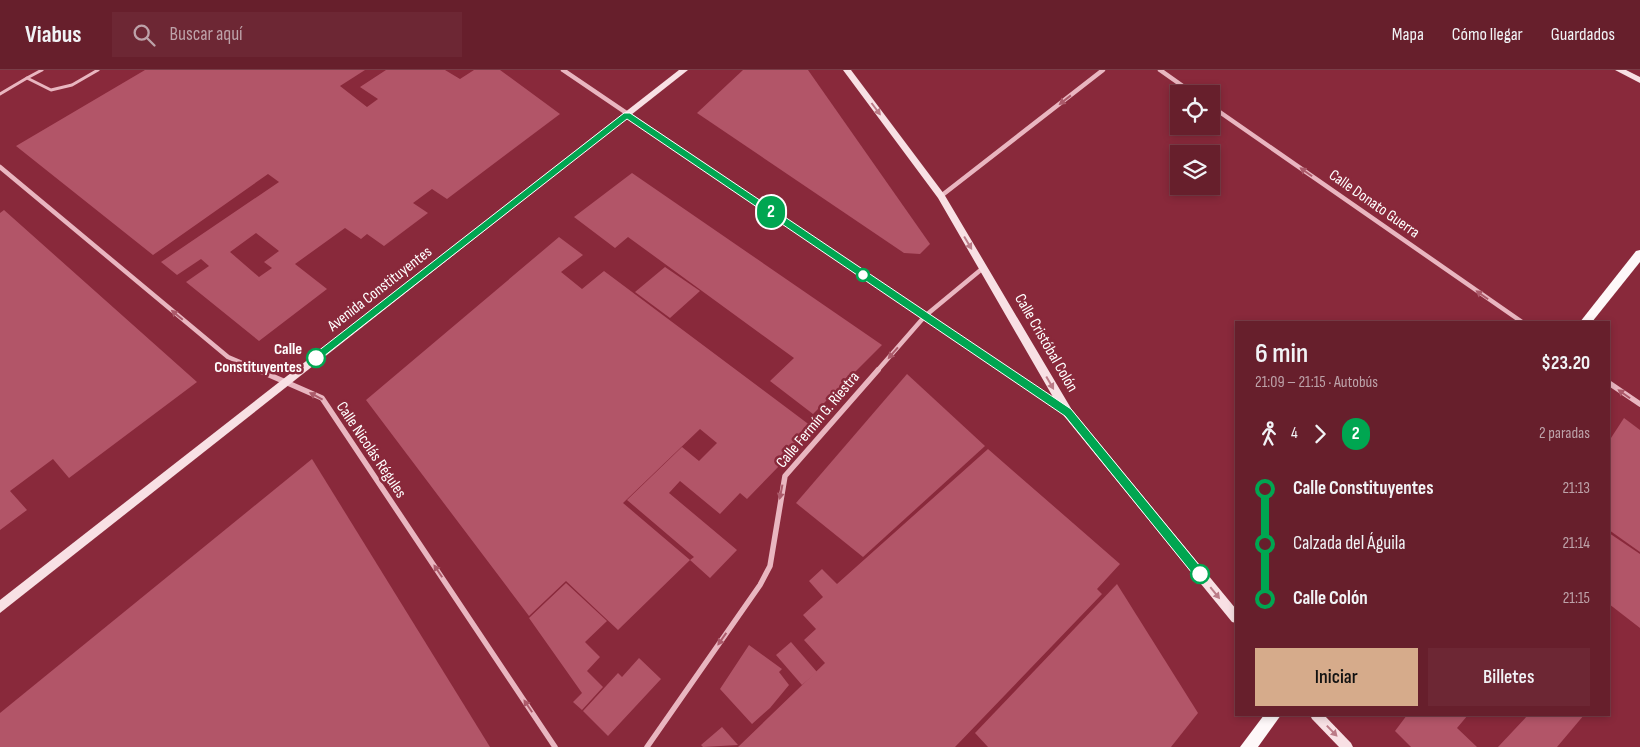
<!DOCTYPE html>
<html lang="es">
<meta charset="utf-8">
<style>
body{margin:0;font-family:"Sofia Sans Condensed",sans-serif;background:#6d2734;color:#f1f3f6;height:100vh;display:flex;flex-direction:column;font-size:19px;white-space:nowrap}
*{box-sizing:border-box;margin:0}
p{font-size:16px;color:#bda2a9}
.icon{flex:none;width:28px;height:28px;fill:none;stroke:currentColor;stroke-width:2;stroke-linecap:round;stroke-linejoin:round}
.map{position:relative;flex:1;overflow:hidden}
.panel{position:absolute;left:1235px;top:251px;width:375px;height:395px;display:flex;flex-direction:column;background:#671f2c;border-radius:0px;box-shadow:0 2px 8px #0003,0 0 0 1px #7a3d48}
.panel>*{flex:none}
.badge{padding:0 10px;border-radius:16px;font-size:18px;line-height:32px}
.buttons{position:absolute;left:1170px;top:15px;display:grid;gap:10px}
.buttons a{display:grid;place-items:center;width:50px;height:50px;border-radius:0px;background:#671f2c;box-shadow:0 2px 8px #0003,0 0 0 1px #7a3d48;font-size:25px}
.map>.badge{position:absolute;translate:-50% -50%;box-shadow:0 0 0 2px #fff}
.legs{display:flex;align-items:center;gap:8px;height:55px;padding:0 20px;font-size:16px}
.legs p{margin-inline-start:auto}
.head{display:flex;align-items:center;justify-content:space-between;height:85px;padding:0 20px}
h1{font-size:28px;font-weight:600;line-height:38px}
.cta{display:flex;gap:10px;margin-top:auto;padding:10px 20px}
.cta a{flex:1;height:58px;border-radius:0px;background:#d6ab8b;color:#111;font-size:20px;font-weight:600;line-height:58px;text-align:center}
.cta a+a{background:#6d2734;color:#f1f3f6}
ul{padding:0 20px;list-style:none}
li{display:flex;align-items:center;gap:18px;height:55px;font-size:19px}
li i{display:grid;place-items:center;width:8px;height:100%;margin:0 6px;background:currentColor}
li i::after{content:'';width:12px;height:12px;margin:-6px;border:4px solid;border-radius:50%;background:#671f2c}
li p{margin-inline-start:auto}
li:first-child i{background:linear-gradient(#0000 50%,currentColor 0)}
li:last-child i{background:linear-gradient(currentColor 50%,#0000 0)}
header{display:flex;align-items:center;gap:30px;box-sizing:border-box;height:70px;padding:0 25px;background:#671f2c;border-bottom:1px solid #7a3d48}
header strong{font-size:24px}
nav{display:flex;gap:28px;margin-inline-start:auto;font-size:18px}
.search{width:350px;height:45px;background:#6d2734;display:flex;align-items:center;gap:12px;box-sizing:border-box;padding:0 18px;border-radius:0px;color:#bda2a9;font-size:19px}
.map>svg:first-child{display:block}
</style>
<header>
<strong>Viabus</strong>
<div class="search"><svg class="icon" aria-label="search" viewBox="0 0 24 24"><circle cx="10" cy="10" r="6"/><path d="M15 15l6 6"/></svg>Buscar aquí</div>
<nav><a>Mapa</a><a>Cómo llegar</a><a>Guardados</a></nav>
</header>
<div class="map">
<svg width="1640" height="677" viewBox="0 0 1640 677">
<rect width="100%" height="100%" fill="#89293b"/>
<!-- building -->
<g fill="#b25568" fill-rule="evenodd">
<path d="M145,0h220l-25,16 27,21 11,-8 -18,-12 26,-17h59l15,9 14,-9h26l60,44 -113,85 -15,-10 -19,14 15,10 -44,33 -17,-12 -6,5 -16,-11 -50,36 32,25 -68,52 -73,-59 23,-16 -8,-7 -24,16 -16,-13 118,-80 -11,-8 -115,81 -137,-109zM256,163l23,18 -15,11 8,6 -13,9 -29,-25z"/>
<polygon points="743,0 808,0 930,174 920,184 904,183 697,43"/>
<polygon points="632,103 882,275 813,344 770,311 794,288 628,167 615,178 574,147"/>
<polygon points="4,140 197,312 69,408 53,389 10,421 27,440 0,460 0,143"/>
<polygon points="559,167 583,185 561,202 582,219 604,201 815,359 747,429 740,423 720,444 680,411 669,423 737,480 710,508 690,490 694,487 627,430 682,377 699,391 717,373 700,359 623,433 690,490 618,560 566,511 529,546 366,330"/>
<polygon points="665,197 700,221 670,248 635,222"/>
<polygon points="907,304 985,376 863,487 796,433"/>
<polygon points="1624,348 1640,360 1640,482 1609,460 1609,371"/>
<polygon points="988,379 1120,494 1097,519 1102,524 955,677 738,677 825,593 804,570 816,559 803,545 823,527 809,511 822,499 837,514"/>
<polygon points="312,389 490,677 0,677 0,643"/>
<polygon points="1609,463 1640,484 1640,558 1609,534"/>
<polygon points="566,513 607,551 585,572 600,587 587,601 603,617 582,640 573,632 582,623 529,548"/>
<polygon points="1117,514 1198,643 1171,677 988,677 975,663"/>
<polygon points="791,572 817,602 802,615 776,585"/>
<polygon points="749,575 782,599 779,602 789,615 770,638 752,654 720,619"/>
<polygon points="639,588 661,609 608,666 583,641 618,603 622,607"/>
<polygon points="1407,645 1468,645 1457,658 1477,677 1411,677 1395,661"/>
<polygon points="1528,645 1584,645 1557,677 1498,677"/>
<polygon points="722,657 738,675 703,677 701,675"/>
</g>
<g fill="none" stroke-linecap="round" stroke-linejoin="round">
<!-- lane -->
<g stroke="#e9b6c0" stroke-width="3">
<polyline points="42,0 27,8 51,20 72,15 98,0"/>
<polyline points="0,24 27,8"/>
</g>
<!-- street-far1 -->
<g stroke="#e9b6c0" stroke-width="4.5">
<polyline points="563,0 1007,301"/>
<polyline points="1160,0 1194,24"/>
<polyline points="1211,36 1522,252"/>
<polyline points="0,97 228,287 261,301"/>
<polyline points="941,126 1103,0"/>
<polyline points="877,301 925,246 983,198"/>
</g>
<!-- street -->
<g stroke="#e9b6c0" stroke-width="5.5">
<polyline points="258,300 322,328 555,677"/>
<polyline points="1006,300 1063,339"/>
<polyline points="1609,313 1640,334"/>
<polyline points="647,677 760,515 770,496 785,406 878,300"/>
</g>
<!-- secondary -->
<g fill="#f8e0e4" fill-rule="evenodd">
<polygon points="679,0 688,0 0,543 0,530"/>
<polygon points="843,0 851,0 944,124 1072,340 1236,539 1236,553 1232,552 1064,346 938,128"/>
<polygon points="1615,0 1626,0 1640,7 1640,13"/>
<polygon points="1310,645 1324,645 1351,673 1353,677 1339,677 1312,649"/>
</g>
<!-- primary -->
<g fill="#fef8f9" fill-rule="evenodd">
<polygon points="1640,180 1640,192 1592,252 1580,252 1636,181"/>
<polygon points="1264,645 1281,645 1258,677 1240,677"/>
</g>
</g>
<!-- one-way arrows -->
<defs><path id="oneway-solid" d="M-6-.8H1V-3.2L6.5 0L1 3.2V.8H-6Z" transform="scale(1.25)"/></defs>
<g fill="#ab5a6a">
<use href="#oneway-solid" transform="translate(1065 30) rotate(142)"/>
<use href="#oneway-solid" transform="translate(1306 102) rotate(-145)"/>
<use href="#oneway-solid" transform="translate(1482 225) rotate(-145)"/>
<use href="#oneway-solid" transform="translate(177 245) rotate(-140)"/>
<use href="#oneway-solid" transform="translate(893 283) rotate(131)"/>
<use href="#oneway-solid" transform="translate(1624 324) rotate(-145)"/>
<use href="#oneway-solid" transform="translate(316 326) rotate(-152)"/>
<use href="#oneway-solid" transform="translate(781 422) rotate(101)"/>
<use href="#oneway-solid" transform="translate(438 501) rotate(-124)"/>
<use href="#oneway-solid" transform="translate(722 569) rotate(125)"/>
<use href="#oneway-solid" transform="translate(528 636) rotate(-124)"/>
</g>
<g fill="#bb7b87">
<use href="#oneway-solid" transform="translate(876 39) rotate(53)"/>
<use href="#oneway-solid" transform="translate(968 173) rotate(59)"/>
<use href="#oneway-solid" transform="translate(1050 313) rotate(60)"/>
<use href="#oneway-solid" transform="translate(1215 523) rotate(51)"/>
<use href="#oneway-solid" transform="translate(1332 661) rotate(46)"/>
</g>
<!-- line-1 -->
<polygon fill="#00a651" stroke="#fff" points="624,43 630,43 1071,339 1204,501 1204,508 1196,508 1065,346 627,49 319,290 313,290 313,285"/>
<!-- markers -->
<g fill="#fff" stroke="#00a651" stroke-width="2.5">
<circle cx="863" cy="205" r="6"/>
<circle cx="316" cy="288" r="9"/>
<circle cx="1200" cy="504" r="9"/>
</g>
<g text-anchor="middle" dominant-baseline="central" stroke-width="5" stroke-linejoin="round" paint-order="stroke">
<!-- street labels -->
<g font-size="16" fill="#fff" stroke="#89293b">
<text transform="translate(1374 134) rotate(35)">Calle Donato Guerra</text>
<text transform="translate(380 219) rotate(-38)">Avenida Constituyentes</text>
<text transform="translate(1046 273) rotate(60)">Calle Cristóbal Colón</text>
<text transform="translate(818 350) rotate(-50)">Calle Fermín G. Riestra</text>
<text transform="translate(371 380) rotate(56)">Calle Nicolás Régules</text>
</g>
<!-- stop labels -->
<g font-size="16" font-weight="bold" fill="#fff" stroke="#89293b" text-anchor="end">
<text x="302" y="279">Calle<tspan x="302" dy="18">Constituyentes</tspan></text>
</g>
</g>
</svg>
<div class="buttons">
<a><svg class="icon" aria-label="locate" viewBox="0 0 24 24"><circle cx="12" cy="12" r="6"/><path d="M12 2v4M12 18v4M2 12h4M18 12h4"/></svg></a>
<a><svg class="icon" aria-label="layers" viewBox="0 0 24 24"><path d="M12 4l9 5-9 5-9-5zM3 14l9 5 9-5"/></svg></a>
</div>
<b class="badge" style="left:771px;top:142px;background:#00a651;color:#fff">2</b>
<section class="panel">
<div class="head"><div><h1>6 min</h1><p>21:09 – 21:15 · Autobús</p></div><b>$23.20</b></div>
<div class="legs"><svg class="icon" aria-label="walk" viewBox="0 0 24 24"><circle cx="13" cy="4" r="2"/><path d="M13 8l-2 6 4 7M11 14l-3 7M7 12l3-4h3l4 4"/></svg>4<svg class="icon" aria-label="forward" viewBox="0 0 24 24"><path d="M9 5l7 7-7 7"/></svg><b class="badge" style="background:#00a651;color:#fff">2</b><p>2 paradas</p></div>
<ul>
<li><i style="color:#00a651"></i><b>Calle Constituyentes</b><p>21:13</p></li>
<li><i style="color:#00a651"></i><span>Calzada del Águila</span><p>21:14</p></li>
<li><i style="color:#00a651"></i><b>Calle Colón</b><p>21:15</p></li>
</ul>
<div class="cta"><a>Iniciar</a><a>Billetes</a></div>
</section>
</div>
